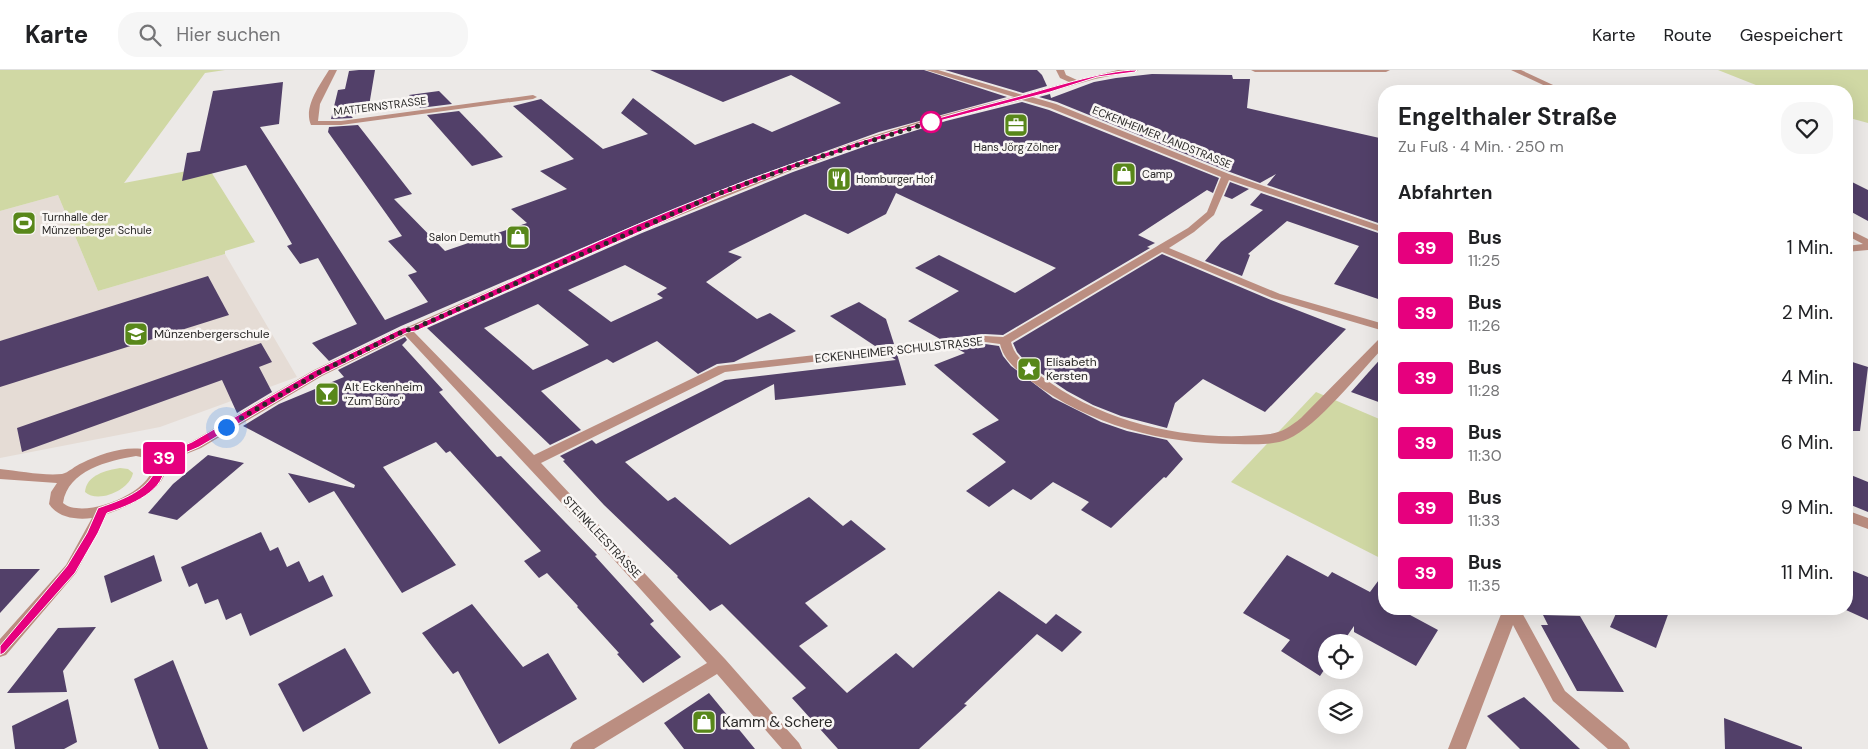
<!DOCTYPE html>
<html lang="de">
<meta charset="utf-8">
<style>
body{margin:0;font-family:"DM Sans",sans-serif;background:#f6f6f6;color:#202124;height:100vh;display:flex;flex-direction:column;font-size:19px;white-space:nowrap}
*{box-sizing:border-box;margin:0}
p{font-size:16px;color:#757577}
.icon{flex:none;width:28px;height:28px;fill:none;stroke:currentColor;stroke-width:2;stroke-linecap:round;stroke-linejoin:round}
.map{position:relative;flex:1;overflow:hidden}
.sheet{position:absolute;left:1378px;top:15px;width:475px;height:530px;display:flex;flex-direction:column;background:#fff;border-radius:20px;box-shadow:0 5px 20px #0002}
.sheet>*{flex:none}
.badge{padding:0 10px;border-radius:4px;font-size:18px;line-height:32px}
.controls{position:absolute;left:1318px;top:564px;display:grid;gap:10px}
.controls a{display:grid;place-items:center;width:45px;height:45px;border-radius:50%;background:#fff;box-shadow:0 5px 20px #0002;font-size:25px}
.you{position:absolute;width:25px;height:25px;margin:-12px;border:4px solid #fff;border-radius:50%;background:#1a73e8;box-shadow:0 0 0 8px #1a73e833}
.map>.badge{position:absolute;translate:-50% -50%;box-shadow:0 0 0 2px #fff}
h2{padding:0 20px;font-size:19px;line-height:45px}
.round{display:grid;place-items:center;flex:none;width:52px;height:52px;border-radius:20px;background:#f6f6f6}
.overview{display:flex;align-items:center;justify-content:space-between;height:85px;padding:0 20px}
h1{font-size:24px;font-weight:700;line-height:38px}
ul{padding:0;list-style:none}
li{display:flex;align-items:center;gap:15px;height:65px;padding:0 20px}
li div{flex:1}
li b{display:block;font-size:19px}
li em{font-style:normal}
li .badge{min-width:55px;font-weight:700;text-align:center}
header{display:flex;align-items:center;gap:30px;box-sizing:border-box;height:70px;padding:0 25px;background:#fff;border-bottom:1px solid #e0e0e0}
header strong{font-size:24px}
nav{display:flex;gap:28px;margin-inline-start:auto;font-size:18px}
.search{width:350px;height:45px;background:#f6f6f6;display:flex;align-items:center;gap:12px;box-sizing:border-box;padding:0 18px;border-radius:20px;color:#757577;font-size:19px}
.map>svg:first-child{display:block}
</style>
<header>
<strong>Karte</strong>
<div class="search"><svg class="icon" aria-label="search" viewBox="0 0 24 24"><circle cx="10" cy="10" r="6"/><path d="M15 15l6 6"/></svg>Hier suchen</div>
<nav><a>Karte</a><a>Route</a><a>Gespeichert</a></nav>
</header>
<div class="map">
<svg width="1868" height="679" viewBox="0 0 1868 679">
<rect width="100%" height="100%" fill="#ece9e7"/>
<!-- built -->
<polygon fill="#e5dcd5" points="58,125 98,221 225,184 297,307 160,357 0,388 0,141"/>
<!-- green -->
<g fill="#d0d8a4">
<polygon points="0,0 225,0 205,3 124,113 208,97 255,172 225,181 225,184 98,221 58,125 0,141"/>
<polygon points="1718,0 1868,0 1868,53 1846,47 1846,21 1771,21"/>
<polygon points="1316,322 1384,351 1384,490 1231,412"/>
<path d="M120,398l8,1 5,4c-3,17 -35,31 -48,19 1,-17 22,-22 35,-24z"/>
</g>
<!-- building -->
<g fill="#524069" fill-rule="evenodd">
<polygon points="359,0 375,0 368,42 350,45 353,48 331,49 338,20 345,19 349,1"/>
<polygon points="650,0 924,0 1007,27 879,62 746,110 633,156 401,256 329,291 312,273 357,254 318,188 300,194 287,176 292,174 246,95 182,111 187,83 200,81 213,21 283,12 279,54 260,57 385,250 428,232 408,205 417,202 388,171 402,166 328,62 329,57 358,55 412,124 394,129 445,181 527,153 511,139 567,119 540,101 574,89 513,36 541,29 603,79 648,64 621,43 633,28 695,75 753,53 772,62 841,33 791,5 723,32"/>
<polygon points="945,0 1037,0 1042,5 1047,16 1023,23"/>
<polygon points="1152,4 1232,5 1233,9 1250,9 1247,38 1384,69 1384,155 1267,115 1276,104 1260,113 1230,102 1057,32 1039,27 1050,24 1051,28 1094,12 1116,8"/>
<polygon points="439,21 452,34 420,38 409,25"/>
<path d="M1022,32l27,8 170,68 -6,15 -6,-3 -69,45 17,8 -8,4 3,1 -147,87 -18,-1 -45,5 -32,-18 51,-30 -44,-23 24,-13 76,38 41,-25 -160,-75 -10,21 -38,20 -43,-20 -77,38 14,5 -36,25 51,37 13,-6 26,18 -62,31 -17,2 -19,10 -41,-33 -44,22 -6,-4 -66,32 40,39 -31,15 -123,-117 215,-95 151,-61 76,-27 77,-24zM625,195l42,23 -10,6 6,4 -52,24 -43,-32zM538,234l51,41 -56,25 -49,-42z"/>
<polygon points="459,41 485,68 503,87 472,96 427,45"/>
<polygon points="1846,109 1868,120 1868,151 1846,139"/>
<polygon points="1230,112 1249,119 1232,129 1224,126"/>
<polygon points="1261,123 1384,165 1384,231 1334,214 1359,176 1287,151 1248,184 1250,185 1242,206 1205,191 1221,172 1263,140 1250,135"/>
<polygon points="1162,184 1271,230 1346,259 1265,342 1203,309 1175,333 1167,358 1121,346 1093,335 1067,321 1042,304 1024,290 1017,282 1013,273"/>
<polygon points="208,206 229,245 0,317 0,271"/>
<polygon points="859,232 886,249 894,274 875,276 830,246"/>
<polygon points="405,267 407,270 402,275 443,320 439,322 460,346 497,387 501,386 597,485 595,486 654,551 650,554 681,587 643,613 617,584 619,583 577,537 578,536 547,503 539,508 524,491 541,481 450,381 446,383 436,372 383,397 456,495 402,523 334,421 309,433 288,403 354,418 355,415 243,356 279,334 344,307 338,300"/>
<polygon points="261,273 272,292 259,297 272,322 237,343 222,310 22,382 17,358"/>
<polygon points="985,274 999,276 1003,286 1011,296 1053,328 1101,352 1127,361 1167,370 1183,389 1166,408 1164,407 1111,458 1081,440 1089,432 1053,412 1031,430 1013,419 989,437 966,421 1006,392 972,364 999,350 934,295 965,283 954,277"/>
<polygon points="897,284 906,315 775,330 774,314 625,392 668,431 675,427 730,475 809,427 843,456 851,450 886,479 805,533 828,556 799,576 847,623 896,583 913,598 999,521 1046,554 1056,544 1082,562 1062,582 1037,564 964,634 967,635 919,679 838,679 792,628 806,618 722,534 710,541 677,507 678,506 604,435 563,391 565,390 560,386 592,370 596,374 725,310 896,290 888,285"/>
<polygon points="1384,285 1384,334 1351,322"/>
<polygon points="1846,290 1868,297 1860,361 1846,361"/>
<polygon points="208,385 244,393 177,450 148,443 173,414"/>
<polygon points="1846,403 1868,412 1868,442 1846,433"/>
<polygon points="261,462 270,481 278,477 287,497 299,491 309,512 323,505 333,526 250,566 241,543 226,550 218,529 205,534 197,513 189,517 181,497"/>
<polygon points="154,485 162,511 111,533 104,506"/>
<polygon points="1287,485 1328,507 1332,502 1370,522 1384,503 1384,539 1399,539 1438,560 1416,596 1354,562 1354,556 1343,572 1326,572 1326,597 1320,606 1281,581 1290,570 1243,543"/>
<polygon points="1846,498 1868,507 1868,550 1846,540"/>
<polygon points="0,499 40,499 0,543"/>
<polygon points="472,534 523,597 548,583 577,629 499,674 458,601 453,604 422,563"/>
<polygon points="1618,539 1670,539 1656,578 1610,557"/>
<polygon points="1543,545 1580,546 1624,622 1577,621 1541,555 1548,555"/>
<polygon points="96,557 63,601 67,622 7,623 58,558"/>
<polygon points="345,578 371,623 303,662 278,614"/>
<polygon points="173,590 208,679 159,679 134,609"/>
<polygon points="709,623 737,657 755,679 684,679 664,653"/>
<polygon points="1524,627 1546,647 1580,679 1520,679 1487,646"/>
<polygon points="68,629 77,672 64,679 15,679 12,656"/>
<polygon points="1724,648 1802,677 1802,679 1725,679"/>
</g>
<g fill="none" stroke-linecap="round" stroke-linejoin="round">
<!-- minor -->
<g fill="#bb8e81" fill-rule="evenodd">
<path d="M329,0h8l-17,34 -2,17h23l192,-26 4,2 -4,2 -192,26h-30c-8,-18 9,-40 18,-55z"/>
<path d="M926,0h12l85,25 46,-13 -9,-4 -4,-8h8l2,5 11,5 41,-10h21l-44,9 -63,18 24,7 173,70 155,53v6l-155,-53 -15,35 -20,17 -25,16 111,46 104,30v7l-112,-33 -110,-46 -151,90c4,16 17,24 30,34 63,48 150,67 229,58 13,-2 21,-8 31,-16l79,-80 4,-1v10c-23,24 -67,80 -96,92 -16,7 -36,5 -53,5 -72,0 -146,-19 -204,-63 -13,-10 -27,-20 -31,-37l-15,-2 -260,30 -184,91 184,196 74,84 3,6h-20l-65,-75 -123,75h-24l3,-6 134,-80 -110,-122 -192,-206 -83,41 -121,72 -35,14c4,27 -38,45 -59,52l-31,59 -70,82 -6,2v-18l66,-74 26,-47c-15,2 -34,0 -43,-14l2,-12 6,-9 -57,-4v-10c19,2 44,7 62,5 6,-1 14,-9 20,-11 22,-11 55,-22 78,-8l31,-13 123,-72 88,-42 8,-2c149,-66 297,-134 451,-186 50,-17 101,-30 153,-43zM1022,30l28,8 171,69 -14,35 -19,16 -185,109 -18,-1 -267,30 -184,89 -120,-123 227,-101 151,-61 76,-27 78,-24zM136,386l10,2 7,4c4,29 -69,59 -90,41 5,-33 45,-42 73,-47z"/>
<polygon points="1251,0 1390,0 1386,2 1255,2"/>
<polygon points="1511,0 1521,0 1566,21 1556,21"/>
<polygon points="1846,158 1868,169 1868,180 1846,182 1846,176 1863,174 1846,165"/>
<polygon points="1846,440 1868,448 1868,459 1846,451"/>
<polygon points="1503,539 1520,539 1565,621 1627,673 1630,679 1608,679 1553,631 1513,555 1466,679 1448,679"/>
</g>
</g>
<!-- line -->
<path fill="#e6007e" stroke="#fff" d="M1135,2l-38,5 -47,15 -130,34 -118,39 -84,32 -302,134 -8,1 -87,43 -122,72 -35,15c5,29 -36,44 -57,51l-9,20 -23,40 -71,80 -4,2v-9l67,-80 20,-33 11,-25c20,-7 46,-15 56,-35 2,-5 -1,-10 1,-15l37,-16 122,-71 89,-43 9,-1c100,-45 199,-94 302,-134 96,-38 195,-68 295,-94 36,-9 94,-29 128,-29z"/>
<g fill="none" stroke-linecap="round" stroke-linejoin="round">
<!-- walk -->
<polyline stroke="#292827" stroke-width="5" stroke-dasharray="0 9" points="226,357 318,303 406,260 413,259 715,125 813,89 931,52"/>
</g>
<!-- icons -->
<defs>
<g id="office-square" transform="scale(1.25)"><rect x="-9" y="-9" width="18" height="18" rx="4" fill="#58871a" stroke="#f9f6f4"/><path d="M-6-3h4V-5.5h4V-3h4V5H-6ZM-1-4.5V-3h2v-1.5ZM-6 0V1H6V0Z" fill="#fff"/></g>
<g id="shop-square" transform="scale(1.25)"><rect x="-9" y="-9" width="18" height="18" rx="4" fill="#58871a" stroke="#f9f6f4"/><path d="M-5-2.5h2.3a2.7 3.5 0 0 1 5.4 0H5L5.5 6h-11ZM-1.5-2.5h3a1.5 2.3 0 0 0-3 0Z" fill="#fff"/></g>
<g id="restaurant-square" transform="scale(1.25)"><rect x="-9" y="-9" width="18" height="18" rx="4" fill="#58871a" stroke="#f9f6f4"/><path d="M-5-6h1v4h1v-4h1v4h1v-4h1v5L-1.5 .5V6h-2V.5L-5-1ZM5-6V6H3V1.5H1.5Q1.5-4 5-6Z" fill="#fff"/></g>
<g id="stadium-square" transform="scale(1.25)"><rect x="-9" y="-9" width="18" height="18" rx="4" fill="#58871a" stroke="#f9f6f4"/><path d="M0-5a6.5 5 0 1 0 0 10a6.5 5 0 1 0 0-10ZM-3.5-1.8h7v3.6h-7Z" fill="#fff"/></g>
<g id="school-square" transform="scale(1.25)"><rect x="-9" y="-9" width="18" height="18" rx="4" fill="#58871a" stroke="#f9f6f4"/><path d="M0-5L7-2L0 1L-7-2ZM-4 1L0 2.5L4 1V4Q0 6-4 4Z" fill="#fff"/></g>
<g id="sight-square" transform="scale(1.25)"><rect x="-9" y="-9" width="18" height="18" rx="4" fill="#58871a" stroke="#f9f6f4"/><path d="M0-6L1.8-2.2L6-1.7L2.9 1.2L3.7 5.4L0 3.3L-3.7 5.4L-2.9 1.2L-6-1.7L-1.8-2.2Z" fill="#fff"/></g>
<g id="bar-square" transform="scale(1.25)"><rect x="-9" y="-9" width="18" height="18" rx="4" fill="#58871a" stroke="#f9f6f4"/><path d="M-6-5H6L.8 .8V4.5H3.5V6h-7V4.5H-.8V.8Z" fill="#fff"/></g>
</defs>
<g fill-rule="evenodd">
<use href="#office-square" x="1016" y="55"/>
<use href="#shop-square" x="1124" y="104"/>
<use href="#restaurant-square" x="839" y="109"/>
<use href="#stadium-square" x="24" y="153"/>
<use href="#shop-square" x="518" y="167"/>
<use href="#school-square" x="136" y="264"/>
<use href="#sight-square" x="1029" y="299"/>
<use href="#bar-square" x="327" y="324"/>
<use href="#shop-square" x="704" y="652"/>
</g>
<!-- markers -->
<circle fill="#fff" stroke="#e6007e" stroke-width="2.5" cx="931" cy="52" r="10"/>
<g text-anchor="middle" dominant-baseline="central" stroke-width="5" stroke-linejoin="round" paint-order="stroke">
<!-- far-street labels -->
<g font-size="11" fill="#292827" stroke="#f9f6f4">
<text transform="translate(380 36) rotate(-7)">MATTERNSTRASSE</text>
<text transform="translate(1162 67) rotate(22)">ECKENHEIMER LANDSTRASSE</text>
</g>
<!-- far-poi labels -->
<g font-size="11" fill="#292827" stroke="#f9f6f4" text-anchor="start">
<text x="1016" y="77" text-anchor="middle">Hans Jörg Zölner</text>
<text x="1142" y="104">Camp</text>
<text x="856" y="109">Homburger Hof</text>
<text x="42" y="147">Turnhalle der<tspan x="42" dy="13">Münzenberger Schule</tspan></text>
<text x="500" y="167" text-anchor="end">Salon Demuth</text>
</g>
<!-- poi labels -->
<g font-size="12" fill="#292827" stroke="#f9f6f4" text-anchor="start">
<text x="154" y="264">Münzenbergerschule</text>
<text x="1046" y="292">Elisabeth<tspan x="1046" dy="14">Kersten</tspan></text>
<text x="344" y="317">Alt Eckenheim<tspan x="344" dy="14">"Zum Büro"</tspan></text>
</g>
<!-- street labels -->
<g font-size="12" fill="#292827" stroke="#f9f6f4">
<text transform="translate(899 280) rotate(-6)">ECKENHEIMER SCHULSTRASSE</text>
<text transform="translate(602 467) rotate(47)">STEINKLEESTRASSE</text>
</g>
<!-- near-poi labels -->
<g font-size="15" fill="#292827" stroke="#f9f6f4" text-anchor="start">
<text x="722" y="652">Kamm &amp; Schere</text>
</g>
</g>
</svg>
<div class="controls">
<a><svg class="icon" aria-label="locate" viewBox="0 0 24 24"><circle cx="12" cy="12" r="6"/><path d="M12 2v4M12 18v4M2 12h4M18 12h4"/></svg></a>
<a><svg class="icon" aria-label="layers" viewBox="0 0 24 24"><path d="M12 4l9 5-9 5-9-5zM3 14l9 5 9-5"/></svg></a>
</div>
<div class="you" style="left:226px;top:357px"></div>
<b class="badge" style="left:164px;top:388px;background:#e6007e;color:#fff">39</b>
<section class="sheet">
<div class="overview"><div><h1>Engelthaler Straße</h1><p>Zu Fuß · 4 Min. · 250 m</p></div><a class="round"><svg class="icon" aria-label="heart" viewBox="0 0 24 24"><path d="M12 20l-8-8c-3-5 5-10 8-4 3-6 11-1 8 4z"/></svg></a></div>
<h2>Abfahrten</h2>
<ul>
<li><span class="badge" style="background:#e6007e;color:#fff">39</span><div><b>Bus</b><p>11:25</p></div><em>1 Min.</em></li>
<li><span class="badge" style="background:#e6007e;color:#fff">39</span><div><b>Bus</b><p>11:26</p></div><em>2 Min.</em></li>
<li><span class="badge" style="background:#e6007e;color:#fff">39</span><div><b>Bus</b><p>11:28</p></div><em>4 Min.</em></li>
<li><span class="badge" style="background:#e6007e;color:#fff">39</span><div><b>Bus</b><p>11:30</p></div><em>6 Min.</em></li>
<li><span class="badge" style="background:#e6007e;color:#fff">39</span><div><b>Bus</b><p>11:33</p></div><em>9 Min.</em></li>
<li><span class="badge" style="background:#e6007e;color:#fff">39</span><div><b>Bus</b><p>11:35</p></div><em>11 Min.</em></li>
</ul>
</section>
</div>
